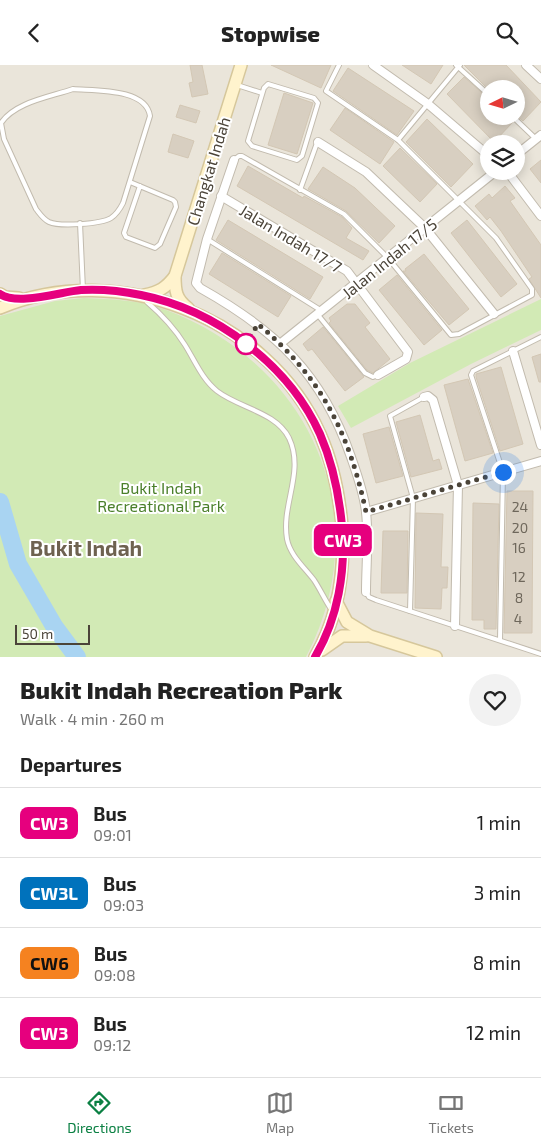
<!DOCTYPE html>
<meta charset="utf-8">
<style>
body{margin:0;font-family:"Exo 2",sans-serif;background:#f2f2f2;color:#222;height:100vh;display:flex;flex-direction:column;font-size:19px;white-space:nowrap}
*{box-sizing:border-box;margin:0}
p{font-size:16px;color:#767676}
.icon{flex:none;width:28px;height:28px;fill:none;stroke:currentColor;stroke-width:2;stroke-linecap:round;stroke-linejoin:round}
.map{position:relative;height:592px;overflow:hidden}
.drawer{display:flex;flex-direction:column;background:#fff;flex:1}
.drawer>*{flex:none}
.badge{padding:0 10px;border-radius:8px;font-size:18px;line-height:32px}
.needle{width:32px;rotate:265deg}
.tools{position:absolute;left:480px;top:15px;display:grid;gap:10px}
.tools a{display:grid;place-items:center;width:45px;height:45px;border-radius:50%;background:#fff;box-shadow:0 2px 12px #0003;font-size:25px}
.scale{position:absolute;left:15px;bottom:12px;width:75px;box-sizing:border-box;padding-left:5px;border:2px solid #4b4439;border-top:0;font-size:14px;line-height:18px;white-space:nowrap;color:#4b4439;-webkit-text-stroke:4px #fff;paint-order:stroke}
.you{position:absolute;width:25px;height:25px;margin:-12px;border:4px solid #fff;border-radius:50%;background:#1a73e8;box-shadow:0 0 0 8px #1a73e833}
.map>.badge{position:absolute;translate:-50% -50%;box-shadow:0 0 0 2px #fff}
h2{padding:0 20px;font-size:19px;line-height:45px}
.round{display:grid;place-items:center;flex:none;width:52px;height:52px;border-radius:26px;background:#f2f2f2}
.summary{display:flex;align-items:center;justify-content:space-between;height:85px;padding:0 20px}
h1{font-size:24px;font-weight:800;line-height:38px}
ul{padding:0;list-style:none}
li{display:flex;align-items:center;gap:15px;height:70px;padding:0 20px;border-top:1px solid #e0e0e0}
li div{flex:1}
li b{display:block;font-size:19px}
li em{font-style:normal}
li .badge{min-width:55px;font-weight:700;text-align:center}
header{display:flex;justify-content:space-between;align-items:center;height:65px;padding:0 20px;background:#fff;font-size:22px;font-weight:800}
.dock{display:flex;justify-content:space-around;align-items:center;height:70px;border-top:1px solid #e0e0e0;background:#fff;font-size:14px;color:#767676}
.dock a{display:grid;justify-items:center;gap:2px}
.dock .selected{color:#0b8043}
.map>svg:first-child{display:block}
</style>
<header><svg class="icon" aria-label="back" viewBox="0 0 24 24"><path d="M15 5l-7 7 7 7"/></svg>Stopwise<svg class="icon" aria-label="search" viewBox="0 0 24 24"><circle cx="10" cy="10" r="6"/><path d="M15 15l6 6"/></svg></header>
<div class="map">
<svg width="541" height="592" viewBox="0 0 541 592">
<rect width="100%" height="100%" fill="#f6f3ec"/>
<!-- residential -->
<path fill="#eae5da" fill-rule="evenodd" d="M0,0h541v592h-541zM489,24h27v27h-27zM489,79h27v27h-27z"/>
<!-- green -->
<g fill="#d2eab5">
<path d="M84,233c27,1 57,2 82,12 145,54 213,207 140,347h-306v-341l55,-15z"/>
<polygon points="541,234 541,265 471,299 351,363 338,341 410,298"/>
</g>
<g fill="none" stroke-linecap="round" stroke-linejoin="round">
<!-- river -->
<polyline stroke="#a9d4f2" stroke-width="18" points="0,437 18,499 54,561 77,592"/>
</g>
<!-- building -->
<g fill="#d8cfc1" stroke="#d3c7b4">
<polygon points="190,0 202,0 208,29 192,32 189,18 193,17"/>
<polygon points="271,0 331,0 321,23"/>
<polygon points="402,0 443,0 431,19"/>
<polygon points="464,0 506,0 541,37 523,56 516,50 516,24 489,25"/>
<polygon points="348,3 414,46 397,70 333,26"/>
<polygon points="464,12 489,34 489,51 508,51 513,57 494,77 447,29"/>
<polygon points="284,28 313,38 297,89 268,80"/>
<polygon points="180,40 200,46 196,58 176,52"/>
<polygon points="345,43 394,77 380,99 330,65"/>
<polygon points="427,54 473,99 451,122 406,77"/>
<polygon points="173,69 194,76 188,93 168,87"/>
<polygon points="400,83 437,119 420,137 383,101"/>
<polygon points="541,95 541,118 530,104"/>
<polygon points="248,101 303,133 304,131 342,152 352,163 346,173 369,186 363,195 237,121"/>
<polygon points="323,102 355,123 395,161 379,178 346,146 308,124"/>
<polygon points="505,121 515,133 510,136 541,180 541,233 529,214 532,212 501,166 490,152 487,155 475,141 489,129 492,133"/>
<polygon points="228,155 323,212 310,234 216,175"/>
<polygon points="467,155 517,219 501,232 451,168"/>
<polygon points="222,188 291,231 278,252 209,209"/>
<polygon points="424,189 469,244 449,260 403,206 406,206 405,204"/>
<polygon points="397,210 442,265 424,280 379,225"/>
<polygon points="347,239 355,239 370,258 365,262 390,294 373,308 367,305 329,258 331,256 329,253"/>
<polygon points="323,262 364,312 345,326 312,284 308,286 303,279"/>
<polygon points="541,289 541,317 539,317 532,292"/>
<polygon points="501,302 523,379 500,386 476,312 476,309"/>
<polygon points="468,314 493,388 465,396 444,320"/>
<polygon points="420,350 433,396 439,394 442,404 411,412 396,357"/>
<polygon points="389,362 403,411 376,418 363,369"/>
<polygon points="507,426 533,426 532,568 504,568"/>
<polygon points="473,438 499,439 496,564 484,564 484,555 472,555"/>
<polygon points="416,448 443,449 441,502 448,502 447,523 442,523 441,544 415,543"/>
<polygon points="383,466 408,466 407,528 381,528"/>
</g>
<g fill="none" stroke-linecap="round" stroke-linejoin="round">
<!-- lane casing -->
<g stroke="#c2bbae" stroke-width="6">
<g id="lane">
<polyline points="456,0 489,30"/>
<polygon points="268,19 314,33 318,38 302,91 297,95 252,81 248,76 264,23"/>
<polyline points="237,20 262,28"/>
<path d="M73,24c22,2 73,-1 77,27l-27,87c-3,6 -6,11 -12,15 -10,6 -51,9 -62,4 -6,-3 -9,-8 -13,-13l-32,-70 -3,-16c14,-21 49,-26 72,-34z"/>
<polyline points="512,51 536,74"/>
<polyline points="398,75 460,0"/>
<polyline points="234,95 239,91 242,91 344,149 388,193 451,270 459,269 532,230 532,224 496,173 398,75 326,26 339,0"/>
<polyline points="130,117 173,135 175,137 176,142 160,179 155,183 126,172 124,168 140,121"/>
<polyline points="300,125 317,78"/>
<polyline points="80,158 83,225"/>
<polyline points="207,174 322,246"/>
<path d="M147,237c14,12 28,27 38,43 10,16 17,34 32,46 22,17 59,21 72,47 16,34 -8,66 -2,101 3,16 17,28 27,41 6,9 11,20 17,29"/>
<polyline points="318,250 365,308 373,312 378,310"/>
<polyline points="366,527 369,532 376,535 541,589"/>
<polyline points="410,546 413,433 390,351 424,332"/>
<polyline points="500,575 503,407 471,310 473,306 541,272"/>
</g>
</g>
<!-- street casing -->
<g stroke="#c2bbae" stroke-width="10">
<g id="street">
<polyline points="373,0 428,39 489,91"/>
<polyline points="526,0 541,14"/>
<polyline points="318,77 366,107 425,163 494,249"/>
<polyline points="516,90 541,70"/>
<path d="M234,95l-27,79 -11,44 4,5c75,42 122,85 151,169 6,17 13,36 15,55 3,26 0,54 0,80"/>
<polyline points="507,106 541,151"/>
<polyline points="221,131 347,206 408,287 406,294 378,310"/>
<polyline points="281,278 496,106"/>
<polyline points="513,286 541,380"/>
<polyline points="424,332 428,331 433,335 458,420 455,561"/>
<polyline points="366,447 541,396"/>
</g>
</g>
<!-- secondary casing -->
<g stroke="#d6c79b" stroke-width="14">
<g id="secondary">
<polyline points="0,229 5,232 19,233"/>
<path d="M144,230c15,-3 22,-7 31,-19"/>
<path d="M0,243c117,-49 268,9 320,126 13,29 19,60 22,92 3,45 -4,92 -27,131"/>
<path d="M188,243c-12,-9 -13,-17 -13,-32l66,-211"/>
<polyline points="336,536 347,557 370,571 436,592"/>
<polyline points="322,585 342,571 366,571"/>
</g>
</g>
<!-- lane -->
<use href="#lane" stroke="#fff" stroke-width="4"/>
<!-- street -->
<use href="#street" stroke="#fff" stroke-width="8"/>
<!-- secondary -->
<use href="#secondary" stroke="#fff3cd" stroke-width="11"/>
</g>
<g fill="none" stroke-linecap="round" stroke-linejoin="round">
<!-- line casing -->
<g stroke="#fff" stroke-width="11">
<path id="line" d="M0,229c17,12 60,-2 81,-4 19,-1 41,1 60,5 75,15 148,70 179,139 13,30 19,60 22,92 4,45 -4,92 -27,131"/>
</g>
<!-- line -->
<use href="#line" stroke="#e6007e" stroke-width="8"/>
<!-- walk -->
<path stroke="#4b4439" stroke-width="5" stroke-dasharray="0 9" d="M246,279l12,-20c63,53 91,108 108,188l137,-40"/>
</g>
<!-- markers -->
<circle fill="#fff" stroke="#e6007e" stroke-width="2.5" cx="246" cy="279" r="10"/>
<g text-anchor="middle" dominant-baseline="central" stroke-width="4" stroke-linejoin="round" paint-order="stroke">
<!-- number labels -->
<g font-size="14" fill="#6e675b">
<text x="520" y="441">24</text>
<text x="520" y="462">20</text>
<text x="519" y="482">16</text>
<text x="519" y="511">12</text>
<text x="519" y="532">8</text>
<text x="518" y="553">4</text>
</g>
<!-- street labels -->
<g font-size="16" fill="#4b4439" stroke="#fff">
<text transform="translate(208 106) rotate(-73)">Changkat Indah</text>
<text transform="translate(291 173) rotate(31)">Jalan Indah 17/7</text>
<text transform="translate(389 193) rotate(-39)">Jalan Indah 17/5</text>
</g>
<!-- park labels -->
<g font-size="16" fill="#4a7f2a" stroke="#fff">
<text x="161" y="422">Bukit Indah<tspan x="161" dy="18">Recreational Park</tspan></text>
</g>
<!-- district labels -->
<g font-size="21" font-weight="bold" fill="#6e6250" stroke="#fff">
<text x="86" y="482">Bukit Indah</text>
</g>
</g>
</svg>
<div class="tools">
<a><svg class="needle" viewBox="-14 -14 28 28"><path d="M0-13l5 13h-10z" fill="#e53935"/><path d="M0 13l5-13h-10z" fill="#767676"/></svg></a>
<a><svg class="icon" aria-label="layers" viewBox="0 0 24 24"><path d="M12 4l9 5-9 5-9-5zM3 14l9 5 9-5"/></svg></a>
</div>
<div class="scale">50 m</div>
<div class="you" style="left:503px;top:407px"></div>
<b class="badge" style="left:343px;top:475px;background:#e6007e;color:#fff">CW3</b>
</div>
<section class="drawer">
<div class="summary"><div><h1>Bukit Indah Recreation Park</h1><p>Walk · 4 min · 260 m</p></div><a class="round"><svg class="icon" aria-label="heart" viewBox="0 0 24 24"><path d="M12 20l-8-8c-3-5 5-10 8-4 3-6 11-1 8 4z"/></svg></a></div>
<h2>Departures</h2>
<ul>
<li><span class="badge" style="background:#e6007e;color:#fff">CW3</span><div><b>Bus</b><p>09:01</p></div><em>1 min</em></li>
<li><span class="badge" style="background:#0072bc;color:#fff">CW3L</span><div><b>Bus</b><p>09:03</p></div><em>3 min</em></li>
<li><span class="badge" style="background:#f58220;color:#111">CW6</span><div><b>Bus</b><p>09:08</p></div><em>8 min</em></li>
<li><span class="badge" style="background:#e6007e;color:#fff">CW3</span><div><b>Bus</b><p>09:12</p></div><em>12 min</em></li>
</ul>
</section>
<nav class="dock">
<a class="selected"><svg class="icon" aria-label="directions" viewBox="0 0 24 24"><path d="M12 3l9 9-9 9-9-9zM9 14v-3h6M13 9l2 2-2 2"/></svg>Directions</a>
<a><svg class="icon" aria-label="map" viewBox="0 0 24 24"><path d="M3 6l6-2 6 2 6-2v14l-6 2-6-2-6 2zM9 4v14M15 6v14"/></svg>Map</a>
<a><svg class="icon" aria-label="tickets" viewBox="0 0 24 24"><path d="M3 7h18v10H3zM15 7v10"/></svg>Tickets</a>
</nav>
